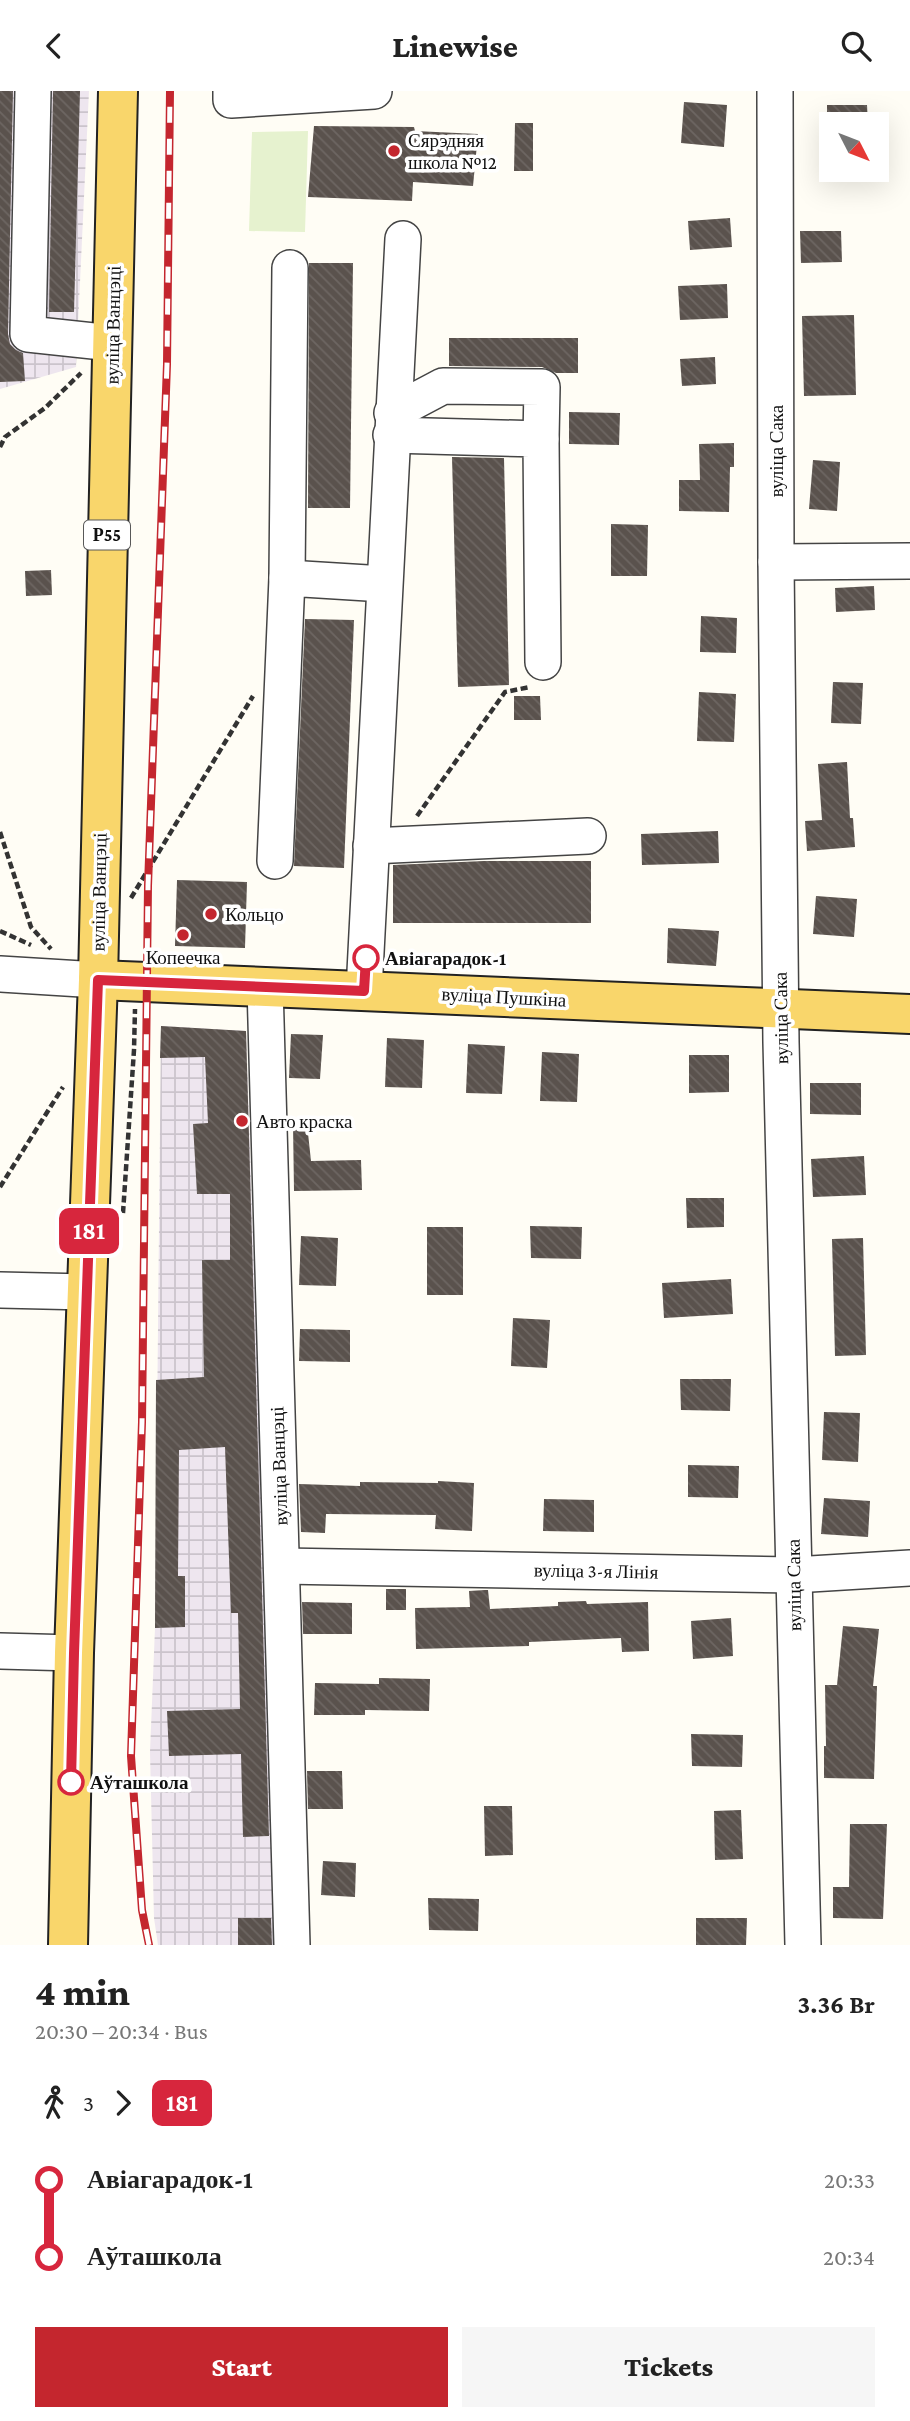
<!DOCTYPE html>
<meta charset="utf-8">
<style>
body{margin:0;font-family:"Crimson Pro",serif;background:#f6f6f6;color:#222;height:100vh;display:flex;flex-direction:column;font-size:26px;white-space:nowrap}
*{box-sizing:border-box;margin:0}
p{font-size:23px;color:#767676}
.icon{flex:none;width:38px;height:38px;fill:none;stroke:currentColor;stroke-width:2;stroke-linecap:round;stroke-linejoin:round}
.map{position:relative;height:1854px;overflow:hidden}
.drawer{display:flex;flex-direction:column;background:#fff;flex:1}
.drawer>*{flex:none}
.badge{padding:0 14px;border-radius:10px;font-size:24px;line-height:46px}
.needle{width:46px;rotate:132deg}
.fabs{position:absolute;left:819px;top:21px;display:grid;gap:14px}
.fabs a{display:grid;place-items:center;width:70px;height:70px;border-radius:0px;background:#fff;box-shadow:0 7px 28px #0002;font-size:35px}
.map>.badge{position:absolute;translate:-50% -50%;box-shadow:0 0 0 4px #fff}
.legs{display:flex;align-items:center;gap:10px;height:77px;padding:0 35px;font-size:23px}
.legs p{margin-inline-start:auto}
.summary{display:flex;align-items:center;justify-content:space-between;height:119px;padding:0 35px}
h1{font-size:38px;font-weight:800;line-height:52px}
.primary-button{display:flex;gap:14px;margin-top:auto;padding:14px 35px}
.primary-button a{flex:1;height:80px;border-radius:0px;background:#c4262e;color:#fff;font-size:28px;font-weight:800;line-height:80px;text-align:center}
.primary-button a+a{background:#f6f6f6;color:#222}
ul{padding:0 35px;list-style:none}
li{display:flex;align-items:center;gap:24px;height:77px;font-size:26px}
li i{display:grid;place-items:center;width:10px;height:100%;margin:0 9px;background:currentColor}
li i::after{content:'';width:18px;height:18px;margin:-9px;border:5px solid;border-radius:50%;background:#fff}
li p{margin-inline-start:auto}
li:first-child i{background:linear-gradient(#0000 50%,currentColor 0)}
li:last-child i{background:linear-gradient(currentColor 50%,#0000 0)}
header{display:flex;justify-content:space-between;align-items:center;height:91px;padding:0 35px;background:#fff;font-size:32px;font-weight:800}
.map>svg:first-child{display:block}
</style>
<header><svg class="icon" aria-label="back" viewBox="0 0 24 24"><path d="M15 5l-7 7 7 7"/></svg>Linewise<svg class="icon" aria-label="search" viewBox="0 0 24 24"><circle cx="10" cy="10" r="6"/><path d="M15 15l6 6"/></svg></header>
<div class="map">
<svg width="910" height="1854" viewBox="0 0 910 1854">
<defs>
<pattern id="industrial-grid" width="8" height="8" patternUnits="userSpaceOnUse" patternTransform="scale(1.75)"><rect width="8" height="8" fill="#eee6ef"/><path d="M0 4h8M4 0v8" fill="none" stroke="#cbc4cc"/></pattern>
<pattern id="building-back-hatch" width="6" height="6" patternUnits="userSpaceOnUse" patternTransform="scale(1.75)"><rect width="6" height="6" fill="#5a524d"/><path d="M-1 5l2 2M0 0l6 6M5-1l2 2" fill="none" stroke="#6d6662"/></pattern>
</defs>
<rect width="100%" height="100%" fill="#fffdf5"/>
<!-- industrial -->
<g fill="url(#industrial-grid)">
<polygon points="0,0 89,0 76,276 0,298"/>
<polygon points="161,935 246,940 277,1854 158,1854 154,1827 150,1661 155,1537"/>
</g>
<!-- pitch -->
<polygon fill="#e6f2cf" points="308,40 305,141 249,140 252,41"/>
<!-- building -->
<g fill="url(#building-back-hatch)">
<polygon points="0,0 13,0 8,243 10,253 16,259 23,262 25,290 0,291"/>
<polygon points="53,0 80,0 74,221 49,221"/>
<polygon points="684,11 727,14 724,56 681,52"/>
<polygon points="827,14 867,14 868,33 827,33"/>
<polygon points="515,32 533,32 533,80 514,80"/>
<polygon points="314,35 414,36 415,40 478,43 473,95 413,91 412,110 308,106"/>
<polygon points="730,127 732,156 690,159 688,130"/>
<polygon points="800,140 841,140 842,171 801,172"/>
<polygon points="309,172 353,172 350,417 308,417"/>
<polygon points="727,193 728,227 680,229 678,195"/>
<polygon points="854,224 856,304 804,305 802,225"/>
<polygon points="449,247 578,247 578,282 556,282 542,276 449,275"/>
<polygon points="715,266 716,293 682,295 680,268"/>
<polygon points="569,321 620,322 619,354 569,353"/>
<polygon points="734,352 734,376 730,376 729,421 679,420 679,389 700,389 699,353"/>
<polygon points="452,366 504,367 509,594 458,596"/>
<polygon points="813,369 840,371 837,420 809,418"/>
<polygon points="611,433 648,434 647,485 611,485"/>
<polygon points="51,479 52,504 26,505 25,480"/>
<polygon points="874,495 875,519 836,521 835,497"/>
<polygon points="701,525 737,527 736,562 700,561"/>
<polygon points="305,528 354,529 344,777 294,775"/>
<polygon points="833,591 863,592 861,633 831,632"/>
<polygon points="699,601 736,603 734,651 697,650"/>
<polygon points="514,605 540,605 541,629 514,629"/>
<polygon points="847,671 850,727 853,727 855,756 807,760 805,730 822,729 818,673"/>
<polygon points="718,740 719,772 642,774 641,743"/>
<polygon points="484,770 591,770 591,832 393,832 393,774"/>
<polygon points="177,789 247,791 245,857 175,855"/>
<polygon points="816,805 857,808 854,846 813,843"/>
<polygon points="668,837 719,840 716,875 667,872"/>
<polygon points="161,935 246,940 269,1745 243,1746 241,1663 169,1665 167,1620 240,1618 238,1522 231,1522 225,1356 179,1359 178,1485 185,1485 185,1536 155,1537 156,1289 204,1286 202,1169 230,1169 230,1103 197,1103 193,1033 208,1032 205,966 160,967"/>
<polygon points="291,943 323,944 320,988 289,987"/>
<polygon points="387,947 424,949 422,997 385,996"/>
<polygon points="468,953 505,955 502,1003 466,1002"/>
<polygon points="542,961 579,963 577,1011 540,1010"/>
<polygon points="689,964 729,964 729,1001 689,1002"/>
<polygon points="810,992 861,992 861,1024 810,1023"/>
<polygon points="293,1033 307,1033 311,1070 361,1069 362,1099 294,1100"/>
<polygon points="864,1065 866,1104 813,1106 811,1068"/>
<polygon points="686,1107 724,1107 724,1136 687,1137"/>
<polygon points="530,1135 582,1136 581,1168 531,1167"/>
<rect x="427" y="1136" width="36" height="68"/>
<polygon points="301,1145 338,1147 336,1195 299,1194"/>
<polygon points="863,1147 866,1264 835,1265 832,1148"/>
<polygon points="731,1188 733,1223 664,1227 662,1192"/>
<polygon points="513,1227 550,1229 547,1277 511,1275"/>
<polygon points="300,1238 350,1239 350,1271 299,1270"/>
<polygon points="680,1288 731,1288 730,1320 681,1319"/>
<polygon points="824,1321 860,1322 858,1371 822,1369"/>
<polygon points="688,1374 739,1375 738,1407 688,1406"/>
<polygon points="438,1390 474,1392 472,1440 435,1438 436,1424 326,1423 325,1442 301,1441 299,1393 360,1395 360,1391 438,1392"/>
<polygon points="824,1407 870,1410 868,1446 821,1443"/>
<polygon points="544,1408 594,1409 594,1441 543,1440"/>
<rect x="386" y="1498" width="20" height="21"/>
<polygon points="485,1499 488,1499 490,1518 558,1515 558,1511 586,1510 587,1513 648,1511 649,1560 622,1561 621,1547 529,1551 529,1555 416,1558 415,1517 470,1516 469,1500"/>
<polygon points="302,1511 352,1512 352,1543 303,1543"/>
<polygon points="731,1527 733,1565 693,1568 691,1530"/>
<polygon points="843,1535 879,1538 873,1595 877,1595 874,1688 824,1687 824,1655 826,1655 825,1594 837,1594"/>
<polygon points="379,1587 430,1588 429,1620 365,1619 365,1624 314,1624 315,1592 379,1593"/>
<polygon points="691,1643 743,1644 742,1676 692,1675"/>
<polygon points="307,1680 342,1680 343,1718 308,1718"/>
<polygon points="484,1715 512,1715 513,1764 485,1765"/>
<polygon points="741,1719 743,1768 715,1769 714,1720"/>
<polygon points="850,1733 887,1733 883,1828 833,1827 833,1796 849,1796"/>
<polygon points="323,1770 356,1772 355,1806 321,1804"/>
<polygon points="428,1807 479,1808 478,1840 429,1839"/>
<polygon points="238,1827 271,1827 272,1854 238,1854"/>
<polygon points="696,1827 747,1827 746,1854 696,1854"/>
</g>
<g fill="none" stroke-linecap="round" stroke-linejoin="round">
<!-- minor casing -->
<g stroke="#444" stroke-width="38">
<g id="minor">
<polyline points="33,0 28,243 112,252"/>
<polyline points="231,0 231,9 374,0"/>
<polyline points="775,0 776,471 781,951 803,1854"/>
<polyline points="392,322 443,295 542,296 541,348"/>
<polyline points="391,344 541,348 543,571"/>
<polyline points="776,471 910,470"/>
<polyline points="287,487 290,177"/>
<polyline points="371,755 588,745"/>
<polyline points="275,770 287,487 384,493"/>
<polyline points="0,883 98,889"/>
<polyline points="265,895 292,1854"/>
<polyline points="364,900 403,148"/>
<polyline points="0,1199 87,1201"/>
<polyline points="282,1475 794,1484 910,1477"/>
<polyline points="0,1560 74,1562"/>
</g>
</g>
<!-- major casing -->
<g stroke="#222" stroke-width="42">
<g id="major">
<polyline points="98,889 910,923"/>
<polyline points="68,1854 74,1562 98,889 118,0"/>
</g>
</g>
<!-- path -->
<g stroke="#333" stroke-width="4.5" stroke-dasharray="7 3.5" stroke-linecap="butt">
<polyline points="0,356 5,346 45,317 81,282"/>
<polyline points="417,725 505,601 530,596"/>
<polyline points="0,741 31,836 51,858"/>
<polyline points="131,807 253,605"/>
<polyline points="0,840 31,854"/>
<polyline points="0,1096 63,996"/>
<polyline points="123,1122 134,959 135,918"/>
</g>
<!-- minor -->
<use href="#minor" stroke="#fff" stroke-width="35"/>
<!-- major -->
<use href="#major" stroke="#f9d66b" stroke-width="38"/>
<!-- rail casing -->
<g stroke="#c4262e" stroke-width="8">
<polyline id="rail" points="149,1854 142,1819 131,1665 142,1331 148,795 167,273 170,0"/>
</g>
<!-- rail -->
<use href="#rail" stroke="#fff" stroke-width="5" stroke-dasharray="16" stroke-linecap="butt"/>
</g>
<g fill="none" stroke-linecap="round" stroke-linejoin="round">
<!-- line-1 casing -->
<g stroke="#fff" stroke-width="16">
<polyline id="line-1" points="71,1691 74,1562 98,889 364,900 366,867"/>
</g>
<!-- line-1 -->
<use href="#line-1" stroke="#d7263d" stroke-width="10"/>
</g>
<!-- markers -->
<g fill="#c4262e" stroke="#fff" stroke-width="2.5">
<circle cx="394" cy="60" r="7"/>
<circle cx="211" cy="823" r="7"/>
<circle cx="183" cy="844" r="7"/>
<circle cx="242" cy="1030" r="7"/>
</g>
<g fill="#fff" stroke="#d7263d" stroke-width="3.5">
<circle cx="366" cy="867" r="12"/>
<circle cx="71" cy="1691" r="12"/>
</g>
<g text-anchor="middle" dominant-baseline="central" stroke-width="7" stroke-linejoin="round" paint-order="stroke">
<!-- shield labels -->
<rect fill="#fff" stroke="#585858" stroke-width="2" x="84" y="429.5" width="46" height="29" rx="5"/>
<g font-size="18" font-weight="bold" fill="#111">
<text x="107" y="444">Р55</text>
</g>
<!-- poi labels -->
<g font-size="19" fill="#111" stroke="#fff" text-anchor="start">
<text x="408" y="49">Сярэдняя<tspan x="408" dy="22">школа №12</tspan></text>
<text x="225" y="823">Кольцо</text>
<text x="183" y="866" text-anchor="middle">Копеечка</text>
<text x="256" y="1030">Авто краска</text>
</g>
<!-- street labels -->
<g font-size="19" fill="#111" stroke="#fff">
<text transform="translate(113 234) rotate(-89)">вуліца Ванцэці</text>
<text transform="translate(776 360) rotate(-90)">вуліца Сака</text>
<text transform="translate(99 801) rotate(-89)">вуліца Ванцэці</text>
<text transform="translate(504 906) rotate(3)">вуліца Пушкіна</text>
<text transform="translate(781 927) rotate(-91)">вуліца Сака</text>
<text transform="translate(279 1375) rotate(-92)">вуліца Ванцэці</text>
<text transform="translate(596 1480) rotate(1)">вуліца 3-я Лінія</text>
<text transform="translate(794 1494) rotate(-91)">вуліца Сака</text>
</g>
<!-- stop labels -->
<g font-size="19" font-weight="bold" fill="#111" stroke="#fff" text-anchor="start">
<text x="385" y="867">Авіагарадок-1</text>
<text x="90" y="1691">Аўташкола</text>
</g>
</g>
</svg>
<div class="fabs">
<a><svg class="needle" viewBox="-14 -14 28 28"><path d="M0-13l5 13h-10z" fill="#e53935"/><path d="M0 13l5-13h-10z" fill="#767676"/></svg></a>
</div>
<b class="badge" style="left:89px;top:1140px;background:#d7263d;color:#fff">181</b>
</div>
<section class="drawer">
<div class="summary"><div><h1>4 min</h1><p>20:30 – 20:34 · Bus</p></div><b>3.36 Br</b></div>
<div class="legs"><svg class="icon" aria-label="walk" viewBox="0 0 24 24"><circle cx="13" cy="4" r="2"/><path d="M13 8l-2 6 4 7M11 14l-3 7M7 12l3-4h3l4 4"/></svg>3<svg class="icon" aria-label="forward" viewBox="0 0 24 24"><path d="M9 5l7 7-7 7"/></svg><b class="badge" style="background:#d7263d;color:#fff">181</b></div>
<ul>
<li><i style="color:#d7263d"></i><b>Авіагарадок-1</b><p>20:33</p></li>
<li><i style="color:#d7263d"></i><b>Аўташкола</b><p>20:34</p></li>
</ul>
<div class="primary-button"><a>Start</a><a>Tickets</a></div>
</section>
